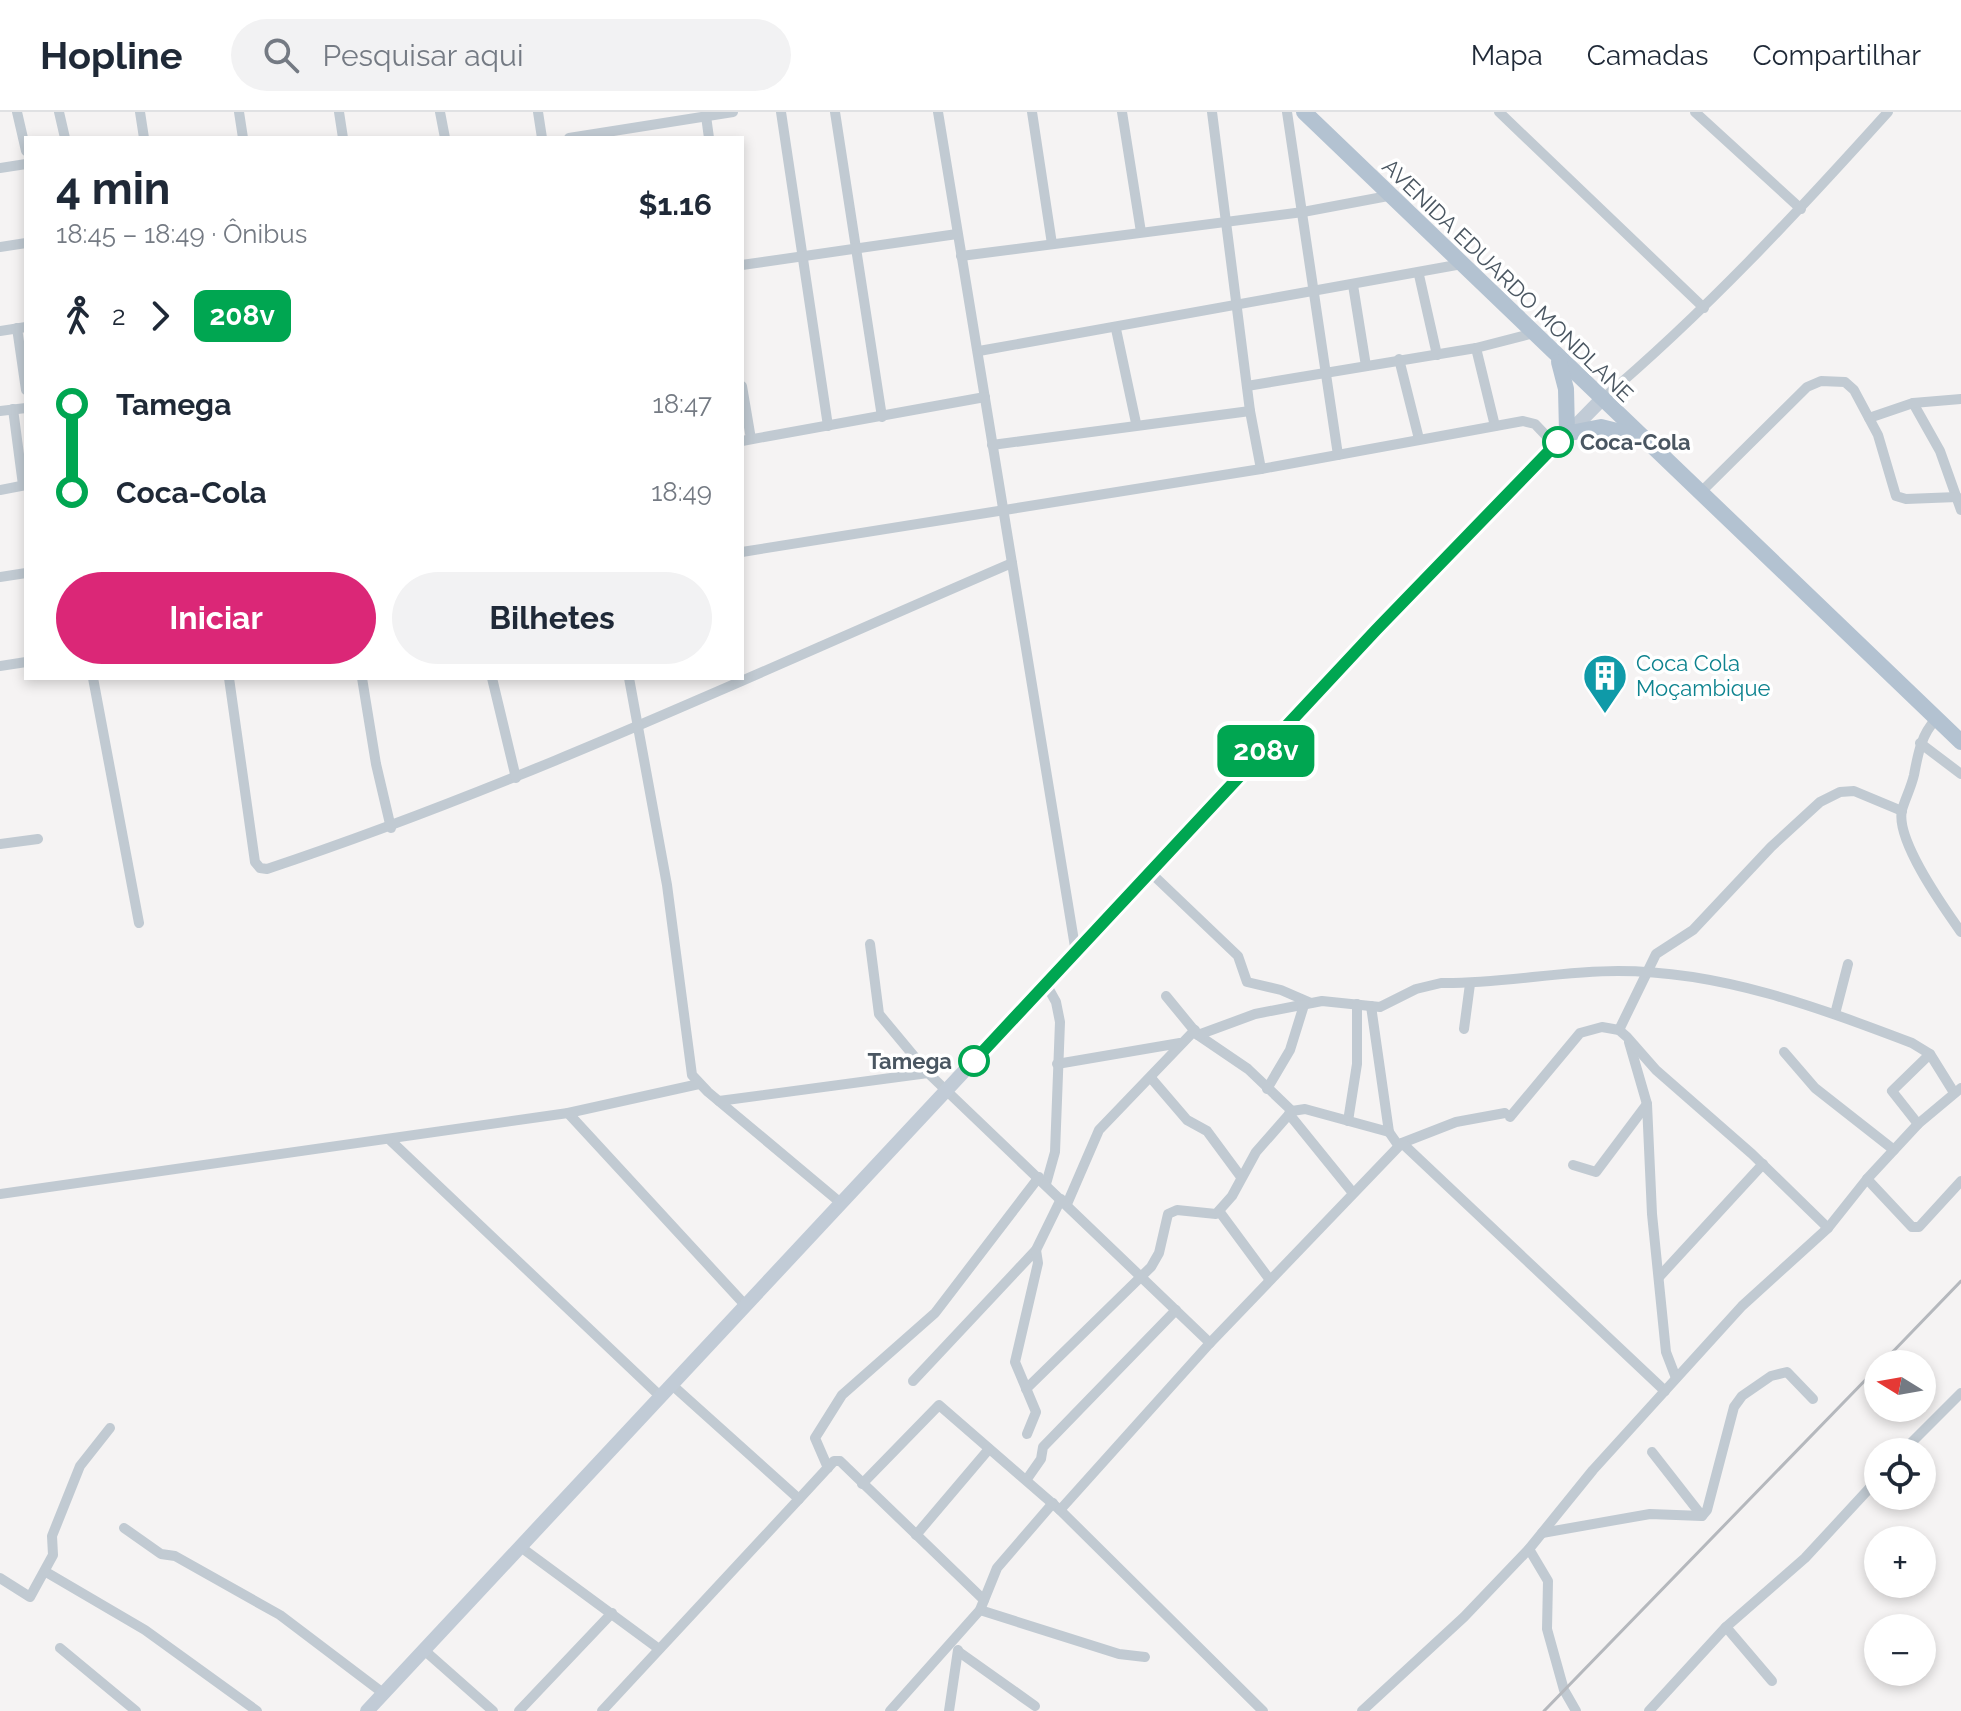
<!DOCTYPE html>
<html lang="pt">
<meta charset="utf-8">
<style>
body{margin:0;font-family:Raleway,sans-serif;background:#f2f2f3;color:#1f2937;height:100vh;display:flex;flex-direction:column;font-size:30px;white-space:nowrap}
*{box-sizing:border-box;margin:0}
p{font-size:26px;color:#747a83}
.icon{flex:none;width:44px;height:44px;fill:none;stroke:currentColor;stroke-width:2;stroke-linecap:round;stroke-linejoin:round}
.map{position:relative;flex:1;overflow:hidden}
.drawer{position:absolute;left:24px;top:24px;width:720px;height:544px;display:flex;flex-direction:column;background:#fff;border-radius:0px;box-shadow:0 4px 12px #0003}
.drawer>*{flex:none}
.badge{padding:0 16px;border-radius:12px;font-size:28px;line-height:52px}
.needle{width:52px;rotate:281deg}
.fabs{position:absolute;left:1864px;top:1238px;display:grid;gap:16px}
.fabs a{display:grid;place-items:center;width:72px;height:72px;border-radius:50%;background:#fff;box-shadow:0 4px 12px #0003;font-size:40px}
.map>.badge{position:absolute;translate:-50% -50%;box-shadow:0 0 0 4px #fff}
.legs{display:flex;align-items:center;gap:12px;height:88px;padding:0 32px;font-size:26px}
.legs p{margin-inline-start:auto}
.headline{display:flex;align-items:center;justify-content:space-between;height:136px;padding:0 32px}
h1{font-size:44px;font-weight:700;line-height:60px}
.cta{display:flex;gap:16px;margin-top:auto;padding:16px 32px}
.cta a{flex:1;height:92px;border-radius:48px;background:#db2777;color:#fff;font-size:32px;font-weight:700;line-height:92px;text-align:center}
.cta a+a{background:#f2f2f3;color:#1f2937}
ul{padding:0 32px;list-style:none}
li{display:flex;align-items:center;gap:28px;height:88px;font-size:30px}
li i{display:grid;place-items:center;width:12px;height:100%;margin:0 10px;background:currentColor}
li i::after{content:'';width:20px;height:20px;margin:-10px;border:6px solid;border-radius:50%;background:#fff}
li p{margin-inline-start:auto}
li:first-child i{background:linear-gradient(#0000 50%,currentColor 0)}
li:last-child i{background:linear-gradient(currentColor 50%,#0000 0)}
header{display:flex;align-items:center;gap:48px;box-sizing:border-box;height:112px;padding:0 40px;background:#fff;border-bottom:2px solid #e0e1e3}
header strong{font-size:38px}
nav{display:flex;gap:44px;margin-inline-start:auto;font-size:28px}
.search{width:560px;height:72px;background:#f2f2f3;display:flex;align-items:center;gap:20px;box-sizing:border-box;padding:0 28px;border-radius:44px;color:#747a83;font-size:30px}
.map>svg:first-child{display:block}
</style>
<header>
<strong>Hopline</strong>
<div class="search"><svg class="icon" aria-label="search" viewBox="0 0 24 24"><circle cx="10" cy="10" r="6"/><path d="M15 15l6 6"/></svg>Pesquisar aqui</div>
<nav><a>Mapa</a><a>Camadas</a><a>Compartilhar</a></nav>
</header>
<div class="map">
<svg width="1961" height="1599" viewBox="0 0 1961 1599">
<rect width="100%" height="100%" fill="#f5f3f3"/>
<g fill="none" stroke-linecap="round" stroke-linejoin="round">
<!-- minor -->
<g stroke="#c1cad2" stroke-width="10">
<polyline points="17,0 26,39"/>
<polyline points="59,0 65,26"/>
<polyline points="140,0 144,26"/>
<polyline points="239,0 243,26"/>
<polyline points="339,0 343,26"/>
<polyline points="440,0 445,26"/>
<polyline points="538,0 542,26"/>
<polyline points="781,0 828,314"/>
<polyline points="835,0 882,305"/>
<polyline points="938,0 1076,841"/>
<polyline points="1032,0 1052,132"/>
<polyline points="1122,0 1141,120"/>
<polyline points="1212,0 1250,299 1261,357"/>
<polyline points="1287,0 1338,343"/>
<polyline points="1499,0 1704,196"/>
<polyline points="1695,0 1801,97"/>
<polyline points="706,4 709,26"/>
<polyline points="569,26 733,0"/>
<polyline points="0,56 26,52"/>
<polyline points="0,135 26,131"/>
<polyline points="961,144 1303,100 1388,84"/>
<polyline points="742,153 957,122"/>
<polyline points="1419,163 1437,243"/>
<polyline points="1353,173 1366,254"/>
<polyline points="17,216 26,278"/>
<polyline points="1116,217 1136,311"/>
<polyline points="0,219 26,215"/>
<polyline points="1476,236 1495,314"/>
<polyline points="979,239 1462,152"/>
<polyline points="1399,247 1419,327"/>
<polyline points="742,274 751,327"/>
<polyline points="1247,274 1476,236 1534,221"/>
<path d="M1601,288c104,-88 196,-187 287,-288"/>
<polyline points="1913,291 1940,339 1961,398"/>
<polyline points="13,297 23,373"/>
<polyline points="0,299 26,296"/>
<polyline points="1869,306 1913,291 1961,287"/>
<polyline points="742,329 985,285"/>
<polyline points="992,333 1250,299"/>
<polyline points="0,378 26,373"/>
<polyline points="1700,381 1807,275 1821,269 1845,270 1854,278 1878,323 1896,384 1906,387 1957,385"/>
<polyline points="742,440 1261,357 1523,309 1535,312 1555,333"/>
<polyline points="0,465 26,461"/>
<polyline points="0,554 26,550"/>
<polyline points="93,566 139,811"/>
<path d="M229,566l26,184 5,6 7,1c255,-85 498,-200 745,-306"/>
<polyline points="362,566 376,652 391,716"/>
<polyline points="492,566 516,666"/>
<polyline points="629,566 667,773 692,963 708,980 842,1092"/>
<path d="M1936,607c-15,16 -18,35 -22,56 -3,13 -9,24 -12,35 -7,30 42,98 59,122"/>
<polyline points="1920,631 1961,662"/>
<polyline points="0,732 38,727"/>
<polyline points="1151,761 1238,844 1247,870 1281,878 1311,891"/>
<polyline points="870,832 879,902 928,961"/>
<polyline points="1046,872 1056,890 1060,910 1055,1040 1046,1072"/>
<polyline points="1166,884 1198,923 1248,957 1292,999"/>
<polyline points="1371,894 1389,1020 1398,1033"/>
<polyline points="1835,902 1848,852"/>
<polyline points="1464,917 1470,872"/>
<polyline points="1619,918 1656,842 1693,818 1771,735 1820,690 1840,680 1854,679 1902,699"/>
<path d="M1198,923l57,-21 67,-13 58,6 36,-18 25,-6c59,1 118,-12 177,-12 103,0 199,36 294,72l18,11 23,37"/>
<polyline points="1629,930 1647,992 1652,1102 1666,1240 1676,1266"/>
<polyline points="1784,940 1815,976 1894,1038"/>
<polyline points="1057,952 1180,931"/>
<polyline points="1151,966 1187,1008 1207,1019 1241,1065"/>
<polyline points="1267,977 1290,938 1304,893"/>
<polyline points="719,989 928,961 1210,1231"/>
<polyline points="568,1001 746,1194"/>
<polyline points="1289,1002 1353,1081"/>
<polyline points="1510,1005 1580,921 1602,915 1619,918 1627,925 1656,958 1752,1042 1828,1116"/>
<polyline points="1348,1009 1357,952 1357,892"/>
<polyline points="1918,1012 1892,979 1930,942"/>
<polyline points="390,1028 660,1284"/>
<polyline points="1402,1031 1456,1010 1505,1001"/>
<polyline points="1573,1053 1596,1060 1647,992"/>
<polyline points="1867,1067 1912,1115 1919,1115 1961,1069"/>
<polyline points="0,1082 568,1001 699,972"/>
<polyline points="1067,1092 1099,1018 1195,918"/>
<polyline points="1219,1099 1270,1168"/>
<polyline points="1659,1165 1763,1052"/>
<polyline points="913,1269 1036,1138 1061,1087"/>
<polyline points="1026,1277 1151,1155 1159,1141 1168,1102 1177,1098 1216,1102 1232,1084 1256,1040 1292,999 1305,997 1389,1020"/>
<polyline points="1027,1322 1036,1300 1015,1250 1038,1151 1036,1138"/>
<polyline points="1652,1340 1702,1404"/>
<polyline points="1902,1340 1961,1281"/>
<polyline points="828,1356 815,1326 842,1283 935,1201 1039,1065"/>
<polyline points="1027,1367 1041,1347 1043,1335 1176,1198"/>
<polyline points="862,1372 939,1293 1060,1398 1263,1599"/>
<polyline points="799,1387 834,1349 840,1349 984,1488"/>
<polyline points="1060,1398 1210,1231 1402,1031 1665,1279"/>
<polyline points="124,1416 161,1442 175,1444 280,1503 383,1581"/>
<polyline points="1542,1421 1650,1402 1702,1404 1707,1398 1734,1295 1742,1284 1771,1264 1787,1260 1813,1287"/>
<polyline points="916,1423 989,1337"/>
<polyline points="522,1436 659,1537"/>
<polyline points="1529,1437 1548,1469 1547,1517 1564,1578 1576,1599"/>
<polyline points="46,1460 145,1518 257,1599"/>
<polyline points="0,1466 30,1485 53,1443 52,1424 80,1354 110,1316"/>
<polyline points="980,1498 1119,1542 1145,1545"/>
<polyline points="1726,1515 1772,1569"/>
<polyline points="60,1536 136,1599"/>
<polyline points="424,1538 493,1599"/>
<polyline points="959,1540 1035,1594"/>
<polyline points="519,1599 612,1501"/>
<polyline points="602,1599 799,1387 671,1272"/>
<polyline points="890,1599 980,1498 997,1456 1053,1391"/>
<polyline points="949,1599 958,1538"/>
<polyline points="1362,1599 1464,1505 1529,1437 1593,1358 1742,1194 1828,1116 1867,1067 1918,1012 1961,976"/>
<polyline points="1649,1599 1726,1515 1805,1446 1878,1367"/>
</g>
<!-- secondary -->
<polyline stroke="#c1cbd6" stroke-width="14" points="367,1599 1376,518 1601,288"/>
<!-- primary -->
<g stroke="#b3c2d1" stroke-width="16">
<polyline points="1304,0 1961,630"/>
<polyline points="1559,250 1566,277 1567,320"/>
<polyline points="1565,322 1601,315 1637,324"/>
</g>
<!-- rail -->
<g stroke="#b5b8bd" stroke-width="3">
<polyline points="1881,1252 1961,1169"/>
<polyline points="1544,1599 1878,1255"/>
</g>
</g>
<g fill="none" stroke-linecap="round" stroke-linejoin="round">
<!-- line-1 casing -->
<g stroke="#fff" stroke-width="18">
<polyline id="line-1" points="974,949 1376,518 1558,330"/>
</g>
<!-- line-1 -->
<use href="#line-1" stroke="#00a651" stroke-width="12"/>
</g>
<!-- icons -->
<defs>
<g id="building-pin" transform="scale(2.3)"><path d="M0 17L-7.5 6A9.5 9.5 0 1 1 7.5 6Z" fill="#0f9aa8" stroke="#fff"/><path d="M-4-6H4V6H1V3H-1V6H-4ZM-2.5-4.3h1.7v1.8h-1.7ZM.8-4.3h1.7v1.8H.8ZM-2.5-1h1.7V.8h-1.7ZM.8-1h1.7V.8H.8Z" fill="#fff"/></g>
</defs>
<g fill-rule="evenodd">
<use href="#building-pin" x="1605" y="564"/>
</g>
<!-- markers -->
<g fill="#fff" stroke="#00a651" stroke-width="4">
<circle cx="1558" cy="330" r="14"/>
<circle cx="974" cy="949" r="14"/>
</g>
<g text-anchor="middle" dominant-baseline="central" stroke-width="7" stroke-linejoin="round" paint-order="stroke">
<!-- street labels -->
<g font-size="22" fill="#4a5661" stroke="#fff">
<text transform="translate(1508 168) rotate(44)">AVENIDA EDUARDO MONDLANE</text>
</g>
<!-- stop labels -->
<g font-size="22" font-weight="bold" fill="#4a5661" stroke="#fff" text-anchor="start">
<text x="1580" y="330">Coca-Cola</text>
<text x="952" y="949" text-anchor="end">Tamega</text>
</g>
<!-- culture labels -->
<g font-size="22" fill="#0d838f" stroke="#fff" text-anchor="start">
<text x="1636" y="551">Coca Cola<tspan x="1636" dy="25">Moçambique</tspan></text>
</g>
</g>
</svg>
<div class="fabs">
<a><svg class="needle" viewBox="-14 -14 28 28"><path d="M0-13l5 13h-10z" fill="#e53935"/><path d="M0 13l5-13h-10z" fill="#747a83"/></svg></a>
<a><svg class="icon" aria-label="locate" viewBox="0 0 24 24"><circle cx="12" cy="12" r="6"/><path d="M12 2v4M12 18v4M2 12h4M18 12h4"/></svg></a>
<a>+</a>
<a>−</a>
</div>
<b class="badge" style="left:1266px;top:639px;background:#00a651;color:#fff">208v</b>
<section class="drawer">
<div class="headline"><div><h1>4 min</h1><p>18:45 – 18:49 · Ônibus</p></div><b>$1.16</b></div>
<div class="legs"><svg class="icon" aria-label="walk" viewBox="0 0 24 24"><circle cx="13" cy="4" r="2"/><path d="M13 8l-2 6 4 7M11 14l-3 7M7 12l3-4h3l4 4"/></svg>2<svg class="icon" aria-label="forward" viewBox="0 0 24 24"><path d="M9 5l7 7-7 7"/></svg><b class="badge" style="background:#00a651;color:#fff">208v</b></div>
<ul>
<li><i style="color:#00a651"></i><b>Tamega</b><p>18:47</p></li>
<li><i style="color:#00a651"></i><b>Coca-Cola</b><p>18:49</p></li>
</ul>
<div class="cta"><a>Iniciar</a><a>Bilhetes</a></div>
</section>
</div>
